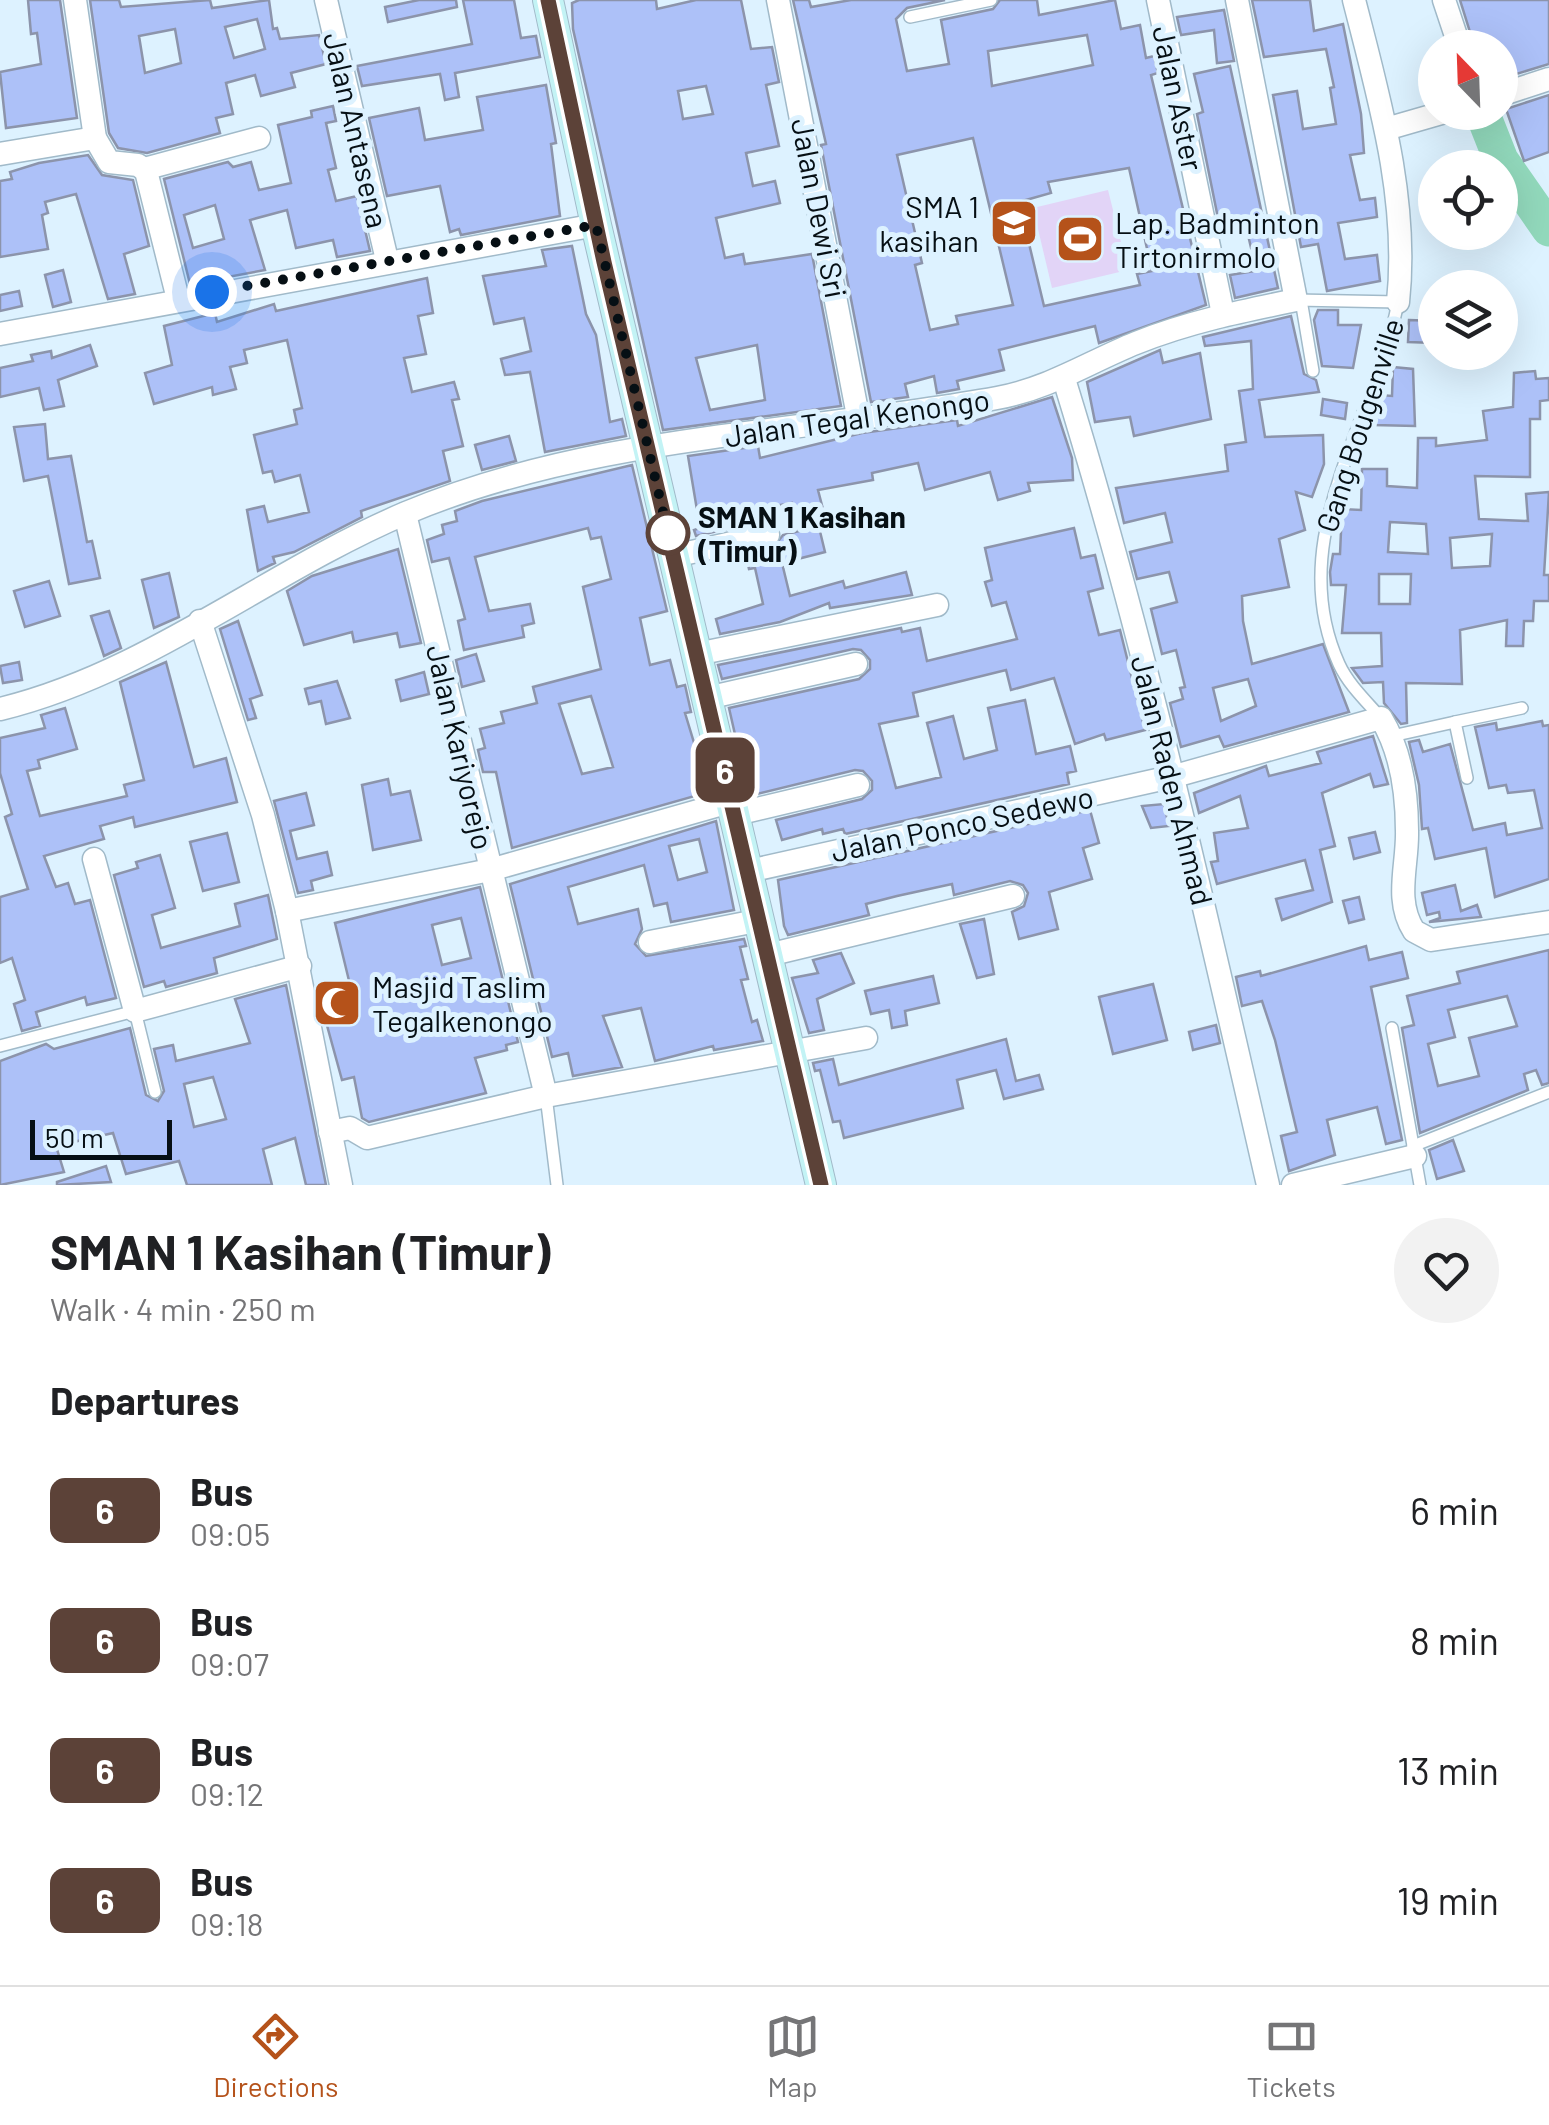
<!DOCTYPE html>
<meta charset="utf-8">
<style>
body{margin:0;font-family:Barlow,sans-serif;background:#f2f2f2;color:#202124;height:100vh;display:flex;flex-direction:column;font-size:38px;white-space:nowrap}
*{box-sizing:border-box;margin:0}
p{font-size:32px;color:#757577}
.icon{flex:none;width:55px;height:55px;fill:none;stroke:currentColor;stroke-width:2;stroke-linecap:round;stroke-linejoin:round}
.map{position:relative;height:1185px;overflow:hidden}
.panel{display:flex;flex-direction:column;background:#fff;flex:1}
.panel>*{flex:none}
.badge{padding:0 20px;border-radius:15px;font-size:35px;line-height:65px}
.needle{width:65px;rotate:337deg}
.tools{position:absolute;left:1418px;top:30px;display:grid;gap:20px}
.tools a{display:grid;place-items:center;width:100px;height:100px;border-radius:50%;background:#fff;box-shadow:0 10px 40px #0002;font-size:50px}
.scale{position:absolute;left:30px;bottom:25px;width:142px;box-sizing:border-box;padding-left:10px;border:5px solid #060f14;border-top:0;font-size:28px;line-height:35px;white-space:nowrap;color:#060f14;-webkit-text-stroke:8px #ddf2ff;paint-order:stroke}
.you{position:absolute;width:50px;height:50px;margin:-25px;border:8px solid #fff;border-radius:50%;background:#1a73e8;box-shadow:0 0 0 15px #1a73e833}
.map>.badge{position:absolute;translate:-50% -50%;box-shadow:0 0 0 5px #fff}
h2{padding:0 50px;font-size:38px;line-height:90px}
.round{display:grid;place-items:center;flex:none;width:105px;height:105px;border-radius:52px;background:#f2f2f2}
.overview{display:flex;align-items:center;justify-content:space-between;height:170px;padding:0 50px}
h1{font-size:48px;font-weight:700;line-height:75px}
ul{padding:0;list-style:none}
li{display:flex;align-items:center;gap:30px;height:130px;padding:0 50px}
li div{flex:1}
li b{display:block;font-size:38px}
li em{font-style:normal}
li .badge{min-width:110px;font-weight:700;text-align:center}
.menu{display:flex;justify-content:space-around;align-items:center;height:140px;border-top:2px solid #e0e0e0;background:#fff;font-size:28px;color:#757577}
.menu a{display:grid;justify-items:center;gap:5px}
.menu .active{color:#b5521a}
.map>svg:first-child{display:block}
</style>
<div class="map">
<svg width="1549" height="1185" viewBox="0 0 1549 1185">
<rect width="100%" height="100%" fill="#ddf2ff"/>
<!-- green -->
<polygon fill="#e2d4f7" points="1108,190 1128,270 1052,288 1033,208"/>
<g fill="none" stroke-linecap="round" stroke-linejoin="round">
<!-- river -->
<polyline stroke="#92d9bc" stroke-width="35" points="1482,112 1501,160 1549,229"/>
</g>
<!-- building -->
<g fill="#adc1f8" stroke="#8c94ab" stroke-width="2.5" fill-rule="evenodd">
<polygon points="28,0 60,0 77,118 6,128 0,72 41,64 37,33 31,34"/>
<path d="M90,0h29l2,7 89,-7 2,8 57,-8 4,29 4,-1 3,11 39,-4 7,29 -35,9 4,14 -34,9 -6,-21 -29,8 7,31 -17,4 4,15 -73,20 -29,-5 -9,-15zM257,19l8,30 -31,9 -9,-31zM175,29l6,34 -36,10 -6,-37z"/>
<polygon points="419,0 456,0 457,7 388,22 385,7"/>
<polygon points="463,0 514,0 521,38 536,36 540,57 455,73 459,97 445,100 440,74 362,86 357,66 472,44"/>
<path d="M579,0h77l1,9 39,-9h45l10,49 21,-2 7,35 -13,3 13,61 -33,7 7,33 22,-5 5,22 -64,15 9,40 18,-4 2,10 67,-10 29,152 -178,24 -90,-401 -1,-26zM706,86l7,28 -30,5 -5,-28zM757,345l8,55 -55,10 -14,-52z"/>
<path d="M793,0h16l2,7 40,-7h94l-38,8 -11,11 11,52 42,-7 -8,-44 52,-11 7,-9h37l2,15 76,-15 6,29 19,-4 6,33 8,-2 4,17 -7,2 55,230 -107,38 -4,-17 -96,24 5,20 -47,11 2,8 -22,4 -3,-17 -29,8 3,13 -37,5 -50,-257 5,-1zM1087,35l6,30 -101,21 -4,-35zM973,138l40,167 -57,11 2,8 -28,6 -15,-65 7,-2 -25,-108zM1129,168l23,103 -15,3 3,11 -96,21 -25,-104 32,-9 -3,-11z"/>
<polygon points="1252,0 1310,0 1314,31 1343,24 1361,114 1364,153 1350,155 1360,200 1375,198 1377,217 1338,223 1345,259 1377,255 1380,281 1327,291 1318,244 1301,247 1273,95 1297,91 1303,129 1336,124 1330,88 1334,87 1326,49 1264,57"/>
<polygon points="1460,0 1549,0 1549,64 1500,79 1500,48 1475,48"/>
<polygon points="1224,10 1234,61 1217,63 1214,30 1181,35 1177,17"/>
<polygon points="1230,66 1278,288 1235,298 1230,275 1255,271 1252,252 1244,218 1219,223 1197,114 1203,112 1194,74"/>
<polygon points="546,85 556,143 551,144 560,216 461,235 459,229 450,232 440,186 387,196 369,118 419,108 425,140 483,130 477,97"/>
<polygon points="1549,95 1549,152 1524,161 1506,109"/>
<path d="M333,106l3,15 -10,2 10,45 -8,2 8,31 21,-5 13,55 -33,6 -4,-17 -37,8 -9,-38 -37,10 15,50 -75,14 -26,-105 64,-17 5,5 18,-5 8,28 32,-7 -13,-58 34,-8 -1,-6zM215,205l9,34 -31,9 -9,-33z"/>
<polygon points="88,155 102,175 133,180 149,246 124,254 135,294 108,299 76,194 45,202 48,213 42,215 48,249 0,257 0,181 12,179 10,172 39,163"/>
<polygon points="572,246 586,314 596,335 610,422 622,419 626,436 545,452 530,372 505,375 501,359 531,351 524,318 494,324 483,276 546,266 542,250"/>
<polygon points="63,270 71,302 53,307 45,275"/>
<polygon points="427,278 433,313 418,316 426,354 404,358 412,392 454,382 459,399 452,400 463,446 443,451 450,481 361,511 362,517 294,552 273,557 275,563 258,571 247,510 264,506 268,522 309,512 300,475 275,482 272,471 263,473 254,435 297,424 294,410 302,408 287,340 244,350 247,363 230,367 236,389 213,395 212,387 154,404 145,373 172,365 164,326 215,313 217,322 274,304 276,311"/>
<polygon points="19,291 22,306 0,311 0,295"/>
<polygon points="1318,310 1338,310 1338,325 1361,325 1353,368 1322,366 1314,320"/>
<path d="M1291,316l13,58 12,6 3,12 -60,8 6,37 58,-2 1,29 -12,33 -16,-5 9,38 -26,9 10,48 -47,9 1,25 9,43 71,-20 26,68 -125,35 -5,-11 -38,11 -11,-44 13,-4 -3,-11 5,-1 -9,-37 -14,4 -11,-45 26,-7 -8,-30 -32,7 -7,-27 42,-10 -7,-29 -41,10 -8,-35 112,-17 -3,-26 21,-3 -7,-51 14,-2 -2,-48 -46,5 -2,-9zM1248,679l8,27 -35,15 -8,-33z"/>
<polygon points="1409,320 1435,321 1435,343 1408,342"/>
<polygon points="90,345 97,366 58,380 64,406 44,410 39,388 0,397 0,368 33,361 31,355 51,351 52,358"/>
<polygon points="1160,350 1163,363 1200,353 1211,419 1134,436 1130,417 1095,422 1087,382"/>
<polygon points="1393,367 1413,369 1415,426 1374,425 1380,395 1392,396"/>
<path d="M1535,371l1,8 13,-1v22l-9,1v18h-10v58l-55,-1 4,43 49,2 -2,-27 23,-2 -5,83h5v26h-15l-1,20h-9l-1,25h-17l1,-26 -47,10 2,54 -56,-1 1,40 -6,1 -17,-21 -1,-21 -20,1 -11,-15 30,-2 -1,-33h-39l4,-48h-15l-1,-13 3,-18h7l2,-45 19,1 1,-41h25v17l30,2 1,-50h18v8l51,-6 -4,-29 30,-4 1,-34zM1390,522l36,2 2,30 -40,-2zM1492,534l-2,32 -38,2 -2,-30zM1379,574h32l-1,30h-31z"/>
<polygon points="1052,397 1072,458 1073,480 1028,483 1030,491 998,500 990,472 925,490 918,463 872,473 873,480 818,490 825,517 817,519 825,552 782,563 790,596 843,581 845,588 906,572 912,595 830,608 829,603 780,622 720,634 716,619 763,604 755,568 749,569 746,555 772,549 783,535 799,531 792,503 753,510 756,522 696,536 694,530 700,528 688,456 758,446 760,458 862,433 957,420 958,426"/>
<polygon points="1323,399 1347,403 1345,419 1321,415"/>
<polygon points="45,424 48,459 71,456 87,542 92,541 100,578 69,584 48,476 24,481 14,427"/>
<polygon points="509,436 516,461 482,470 475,445"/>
<path d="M632,465l35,146 -27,7 10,47 20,-5 7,27 8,-2 6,27 -6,1 24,79 -197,56 -16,-76h-13l-5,-22 7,-2 -5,-19 24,-6 -3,-11 36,-9 -4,-16 68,-18 -18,-82 28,-8 -10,-42 -10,2 -3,-11 -113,29 14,54 41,-7 4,19 -12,3 2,11 -60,13 -6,-29 7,-2 -16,-61 -17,4 -5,-22 17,-6 -2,-9 15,-4 -2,-10 27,-10zM591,696l22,71 -31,7 -23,-70z"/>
<polygon points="1074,528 1081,558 1095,555 1103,588 1088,592 1099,635 1120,630 1145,730 1106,740 1104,734 1075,744 1054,678 1011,690 1006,670 913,693 918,716 879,724 896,788 941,777 927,723 953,716 964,759 997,750 988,708 1025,700 1036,754 1070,746 1076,771 1067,773 1069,784 845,834 843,829 823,834 822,829 782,840 776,820 862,799 872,790 872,781 863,771 855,770 749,796 729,708 859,679 870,669 870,660 861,650 853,649 722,679 718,665 901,628 902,632 920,628 927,661 1017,639 1006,602 992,606 985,582 992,580 985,548"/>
<polygon points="398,549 421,643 400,647 397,633 354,642 352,632 304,645 287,591 312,576"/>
<polygon points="169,573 179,617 154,628 142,580"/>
<polygon points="49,581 60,616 25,627 14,591"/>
<polygon points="109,611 121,648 104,656 91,616"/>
<polygon points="238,621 262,695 250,699 256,718 248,720 220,629"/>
<polygon points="476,654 484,681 462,687 456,660"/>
<polygon points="19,662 22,680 3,683 0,666"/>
<polygon points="166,662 194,767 226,758 237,802 135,827 133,817 100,826 104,839 44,856 56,887 68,883 75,904 90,900 116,998 87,1005 85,997 36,1012 40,1026 22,1031 14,1004 25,1000 12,958 0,963 0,897 28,889 5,817 12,814 0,773 0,738 45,728 41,715 65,708 77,749 38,760 40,768 27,771 40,816 127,796 124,785 144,780 120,682"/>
<polygon points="424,672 429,694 401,701 396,680"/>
<polygon points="337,681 350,718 326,724 321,701 309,704 305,689"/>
<polygon points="1542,721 1543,726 1549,725 1549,879 1495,897 1486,848 1435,859 1428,828 1422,829 1419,785 1409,742 1419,740 1423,752 1450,744 1473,830 1505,823 1507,835 1542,828 1534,790 1508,793 1506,785 1489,788 1475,727 1496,723 1497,730"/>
<polygon points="1373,736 1388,784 1374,787 1370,774 1322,793 1335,846 1320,850 1332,902 1282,920 1276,899 1313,890 1305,860 1217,884 1211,862 1218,861 1214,833 1248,828 1240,796 1199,813 1194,793 1266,766 1269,776 1321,763 1317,752"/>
<polygon points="388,779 391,795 410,791 421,840 373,850 362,785"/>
<polygon points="306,793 314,825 290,831 297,859 327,852 332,875 311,881 313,890 298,893 274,801"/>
<polygon points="1164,804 1169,826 1151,828 1142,806"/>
<polygon points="1090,810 1099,843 1083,848 1092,879 1049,892 1058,929 1019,939 1012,912 1024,906 1028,893 1023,885 1010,881 954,895 952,884 897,896 866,904 869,915 788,935 784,926 778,880"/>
<path d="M716,821l18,89 -63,12 -4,-19 -13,3 -10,-41 -76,22 10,37 60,-15 4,20 -7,15 11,12 98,-17 2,7 -6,1 8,32 -7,1 11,42 5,-2 6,21 -49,9 -1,-4 -58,15 -14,-53 -38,8 19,51 -49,9 -5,-23 -16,4 -42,-173zM699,839l8,33 -29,8 -9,-34z"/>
<polygon points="1375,832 1380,852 1354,859 1349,838"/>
<polygon points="227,833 239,882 203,891 190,842"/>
<polygon points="160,855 175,908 152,915 161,948 240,926 235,904 268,895 277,939 214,958 217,973 166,987 164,981 144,987 114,875 138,868 136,862"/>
<polygon points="1455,885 1461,911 1477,905 1481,917 1429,922 1440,918 1439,912 1427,915 1422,893"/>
<path d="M480,887l38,155 -12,3 1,5 -32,8 11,35 -117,29 -7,-4 -8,-41 -12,3 -22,-80 32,-7 -17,-70zM461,918l10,40 -29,7 -10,-40z"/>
<polygon points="1359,897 1364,919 1349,923 1343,901"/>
<polygon points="984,919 994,974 977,978 960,924"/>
<polygon points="1366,946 1369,960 1402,952 1408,978 1371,987 1402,1140 1386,1144 1377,1107 1327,1120 1335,1155 1289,1171 1281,1136 1297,1132 1275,1040 1262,1001 1242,1006 1236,977 1260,971 1261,976"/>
<path d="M1549,950v133l-7,2 -6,-15 -12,4 4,16 -108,43 -18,-105 12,-3 -7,-29 53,-13 -3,-11zM1507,996l10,30 -48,12 10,38 -41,10 -10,-42 27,-7 -7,-27z"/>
<polygon points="841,953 854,983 817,999 824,1030 809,1033 792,978 818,973 813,960"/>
<polygon points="933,976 939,1003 905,1011 907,1025 892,1028 889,1010 871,1014 865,991"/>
<polygon points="1153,984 1167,1040 1113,1054 1099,997"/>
<path d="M286,985l40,200h-20l-11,-47 -32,11 9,36h-85l-8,-24 -53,13 -13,-41 -57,13 8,26 -64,13v-124l46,-17 8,5 76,-21 16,67 12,6 6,-10 -10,-42 19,-4 3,16 74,-18 -15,-44zM213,1077l13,42 -32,8 -10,-43z"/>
<polygon points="1216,1025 1220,1043 1193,1050 1189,1032"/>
<polygon points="1006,1039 1016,1081 1039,1075 1043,1089 1004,1099 996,1070 957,1080 963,1108 844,1138 840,1121 833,1122 820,1070 815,1071 813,1063 833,1059 839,1085"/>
<polygon points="1453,1140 1464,1171 1437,1179 1429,1150"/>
<polygon points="106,1166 111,1182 57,1185 57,1182"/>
</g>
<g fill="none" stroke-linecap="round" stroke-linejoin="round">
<!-- lane casing -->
<g stroke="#a1bac9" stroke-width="14">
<g id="lane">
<polyline points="910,17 991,0"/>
<path d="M1296,300l102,2c-23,121 -116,236 -59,362 9,20 27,37 42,54"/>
<polyline points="1301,300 1313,371"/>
<polyline points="1455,722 1522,708"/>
<polyline points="1392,736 1455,722 1467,778"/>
<polyline points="1392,1028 1420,1185"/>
<polyline points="0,1046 135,1011 155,1092"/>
<polyline points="546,1096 557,1185"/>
<polyline points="1413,1146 1549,1092"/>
</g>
</g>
<!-- street casing -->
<g stroke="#a1bac9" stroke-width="25">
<g id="street">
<polyline points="75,0 95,138 109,162 138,165 146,171 178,299"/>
<polyline points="326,0 387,260"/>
<polyline points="778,0 858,416"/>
<polyline points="1158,0 1223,314"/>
<path d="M1354,0c25,98 55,200 44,302"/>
<polyline points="1444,0 1460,48"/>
<polyline points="1500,95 1549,79"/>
<polyline points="1386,129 1445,112"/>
<polyline points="0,154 95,138"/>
<polyline points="144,169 259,138"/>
<polyline points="0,334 596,225"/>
<path d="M1064,379c82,265 142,536 204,806"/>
<polyline points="405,514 546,1096"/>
<polyline points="674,556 768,535"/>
<polyline points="200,621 263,815 287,911 341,1185"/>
<polyline points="697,654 937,605"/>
<polyline points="707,698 856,664"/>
<path d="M0,709c148,-36 267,-137 406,-196 188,-79 393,-79 591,-115 51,-9 92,-36 139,-55 52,-21 106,-32 160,-43l-59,-300"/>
<polyline points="736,814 858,785"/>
<polyline points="94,859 135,1011 300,966"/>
<path d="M749,871l426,-95 206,-58c20,33 26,75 26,113 1,34 -13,69 7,100l17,9 118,-18"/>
<polyline points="287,911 490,870 733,801"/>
<polyline points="650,942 761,920"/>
<polyline points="768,955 1013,896"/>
<polyline points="330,1132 350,1128 367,1138 546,1096 866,1038"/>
<polyline points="1293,1185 1415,1156"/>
</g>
</g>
<!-- secondary casing -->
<g stroke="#a1bac9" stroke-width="32">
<polyline id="secondary" points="548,0 596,225 821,1185"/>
</g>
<!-- lane -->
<use href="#lane" stroke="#fff" stroke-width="11"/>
<!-- street -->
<use href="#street" stroke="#fff" stroke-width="22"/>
<!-- secondary -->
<use href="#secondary" stroke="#c3f3f5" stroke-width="30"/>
</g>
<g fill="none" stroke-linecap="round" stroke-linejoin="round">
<!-- line casing -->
<g stroke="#fff" stroke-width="22">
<polyline id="line" points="548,0 604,262 821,1185"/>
</g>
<!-- line -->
<use href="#line" stroke="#5c4238" stroke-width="15"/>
<!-- walk -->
<polyline stroke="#060f14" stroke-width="10" stroke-dasharray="0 18" points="212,292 596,225 668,533"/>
</g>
<!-- icons -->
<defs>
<g id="school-square" transform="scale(2.5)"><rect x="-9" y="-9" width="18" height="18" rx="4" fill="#b5521a" stroke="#ddf2ff"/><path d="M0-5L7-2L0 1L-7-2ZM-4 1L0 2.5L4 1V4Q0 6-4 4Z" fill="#fff"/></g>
<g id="stadium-square" transform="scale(2.5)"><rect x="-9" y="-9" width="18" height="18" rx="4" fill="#b5521a" stroke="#ddf2ff"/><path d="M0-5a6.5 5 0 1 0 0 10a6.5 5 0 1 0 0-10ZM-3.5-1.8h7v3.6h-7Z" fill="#fff"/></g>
<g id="mosque-square" transform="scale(2.5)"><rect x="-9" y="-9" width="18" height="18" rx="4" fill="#b5521a" stroke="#ddf2ff"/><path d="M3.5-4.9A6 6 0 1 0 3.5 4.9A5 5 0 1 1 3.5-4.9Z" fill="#fff"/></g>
</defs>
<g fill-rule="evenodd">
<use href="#school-square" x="1014" y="223"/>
<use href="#stadium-square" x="1080" y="239"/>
<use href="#mosque-square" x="337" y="1003"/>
</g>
<!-- markers -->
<circle fill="#fff" stroke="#5c4238" stroke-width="5" cx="668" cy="533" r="20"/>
<g text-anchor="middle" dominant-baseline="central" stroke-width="10" stroke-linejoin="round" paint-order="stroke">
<!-- street labels -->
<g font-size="30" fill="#060f14" stroke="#ddf2ff">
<text transform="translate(1179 98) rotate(78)">Jalan Aster</text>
<text transform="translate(357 130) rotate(77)">Jalan Antasena</text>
<text transform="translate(820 208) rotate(79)">Jalan Dewi Sri</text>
<text transform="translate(857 417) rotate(-8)">Jalan Tegal Kenongo</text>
<text transform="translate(1359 425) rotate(-72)">Gang Bougenville</text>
<text transform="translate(461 747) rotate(77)">Jalan Kariyorejo</text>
<text transform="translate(1173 780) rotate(76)">Jalan Raden Ahmad</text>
<text transform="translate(962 823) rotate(-12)">Jalan Ponco Sedewo</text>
</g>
<!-- poi labels -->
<g font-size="30" fill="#060f14" stroke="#ddf2ff" text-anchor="start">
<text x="979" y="206" text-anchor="end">SMA 1<tspan x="979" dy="34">kasihan</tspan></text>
<text x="1115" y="222">Lap. Badminton<tspan x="1115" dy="34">Tirtonirmolo</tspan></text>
<text x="372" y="986">Masjid Taslim<tspan x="372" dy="34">Tegalkenongo</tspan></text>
</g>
<!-- stop labels -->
<g font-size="30" font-weight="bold" fill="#060f14" stroke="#ddf2ff" text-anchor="start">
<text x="698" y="516">SMAN 1 Kasihan<tspan x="698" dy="34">(Timur)</tspan></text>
</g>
</g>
</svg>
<div class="tools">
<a><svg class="needle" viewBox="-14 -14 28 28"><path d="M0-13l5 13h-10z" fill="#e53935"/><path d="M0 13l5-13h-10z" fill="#757577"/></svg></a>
<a><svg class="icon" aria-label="locate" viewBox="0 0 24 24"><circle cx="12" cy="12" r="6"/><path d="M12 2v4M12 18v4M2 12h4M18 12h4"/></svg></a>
<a><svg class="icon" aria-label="layers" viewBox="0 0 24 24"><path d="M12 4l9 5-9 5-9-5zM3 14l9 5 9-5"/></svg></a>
</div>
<div class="scale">50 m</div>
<div class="you" style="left:212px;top:292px"></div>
<b class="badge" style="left:725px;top:770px;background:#5c4238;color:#fff">6</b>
</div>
<section class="panel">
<div class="overview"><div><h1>SMAN 1 Kasihan (Timur)</h1><p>Walk · 4 min · 250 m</p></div><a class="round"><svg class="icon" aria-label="heart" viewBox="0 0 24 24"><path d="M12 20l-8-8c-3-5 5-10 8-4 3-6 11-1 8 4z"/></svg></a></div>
<h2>Departures</h2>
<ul>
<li><span class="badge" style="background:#5c4238;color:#fff">6</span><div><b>Bus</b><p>09:05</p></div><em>6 min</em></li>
<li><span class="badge" style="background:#5c4238;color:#fff">6</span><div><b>Bus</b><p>09:07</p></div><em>8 min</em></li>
<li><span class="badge" style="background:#5c4238;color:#fff">6</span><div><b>Bus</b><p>09:12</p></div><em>13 min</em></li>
<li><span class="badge" style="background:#5c4238;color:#fff">6</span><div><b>Bus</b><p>09:18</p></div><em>19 min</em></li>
</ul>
</section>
<nav class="menu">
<a class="active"><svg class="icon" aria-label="directions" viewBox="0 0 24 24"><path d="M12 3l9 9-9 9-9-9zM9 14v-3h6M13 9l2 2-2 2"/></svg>Directions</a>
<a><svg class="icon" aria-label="map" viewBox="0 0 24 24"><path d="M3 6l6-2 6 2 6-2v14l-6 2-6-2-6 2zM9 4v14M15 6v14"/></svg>Map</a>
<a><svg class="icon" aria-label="tickets" viewBox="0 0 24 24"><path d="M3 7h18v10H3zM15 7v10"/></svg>Tickets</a>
</nav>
